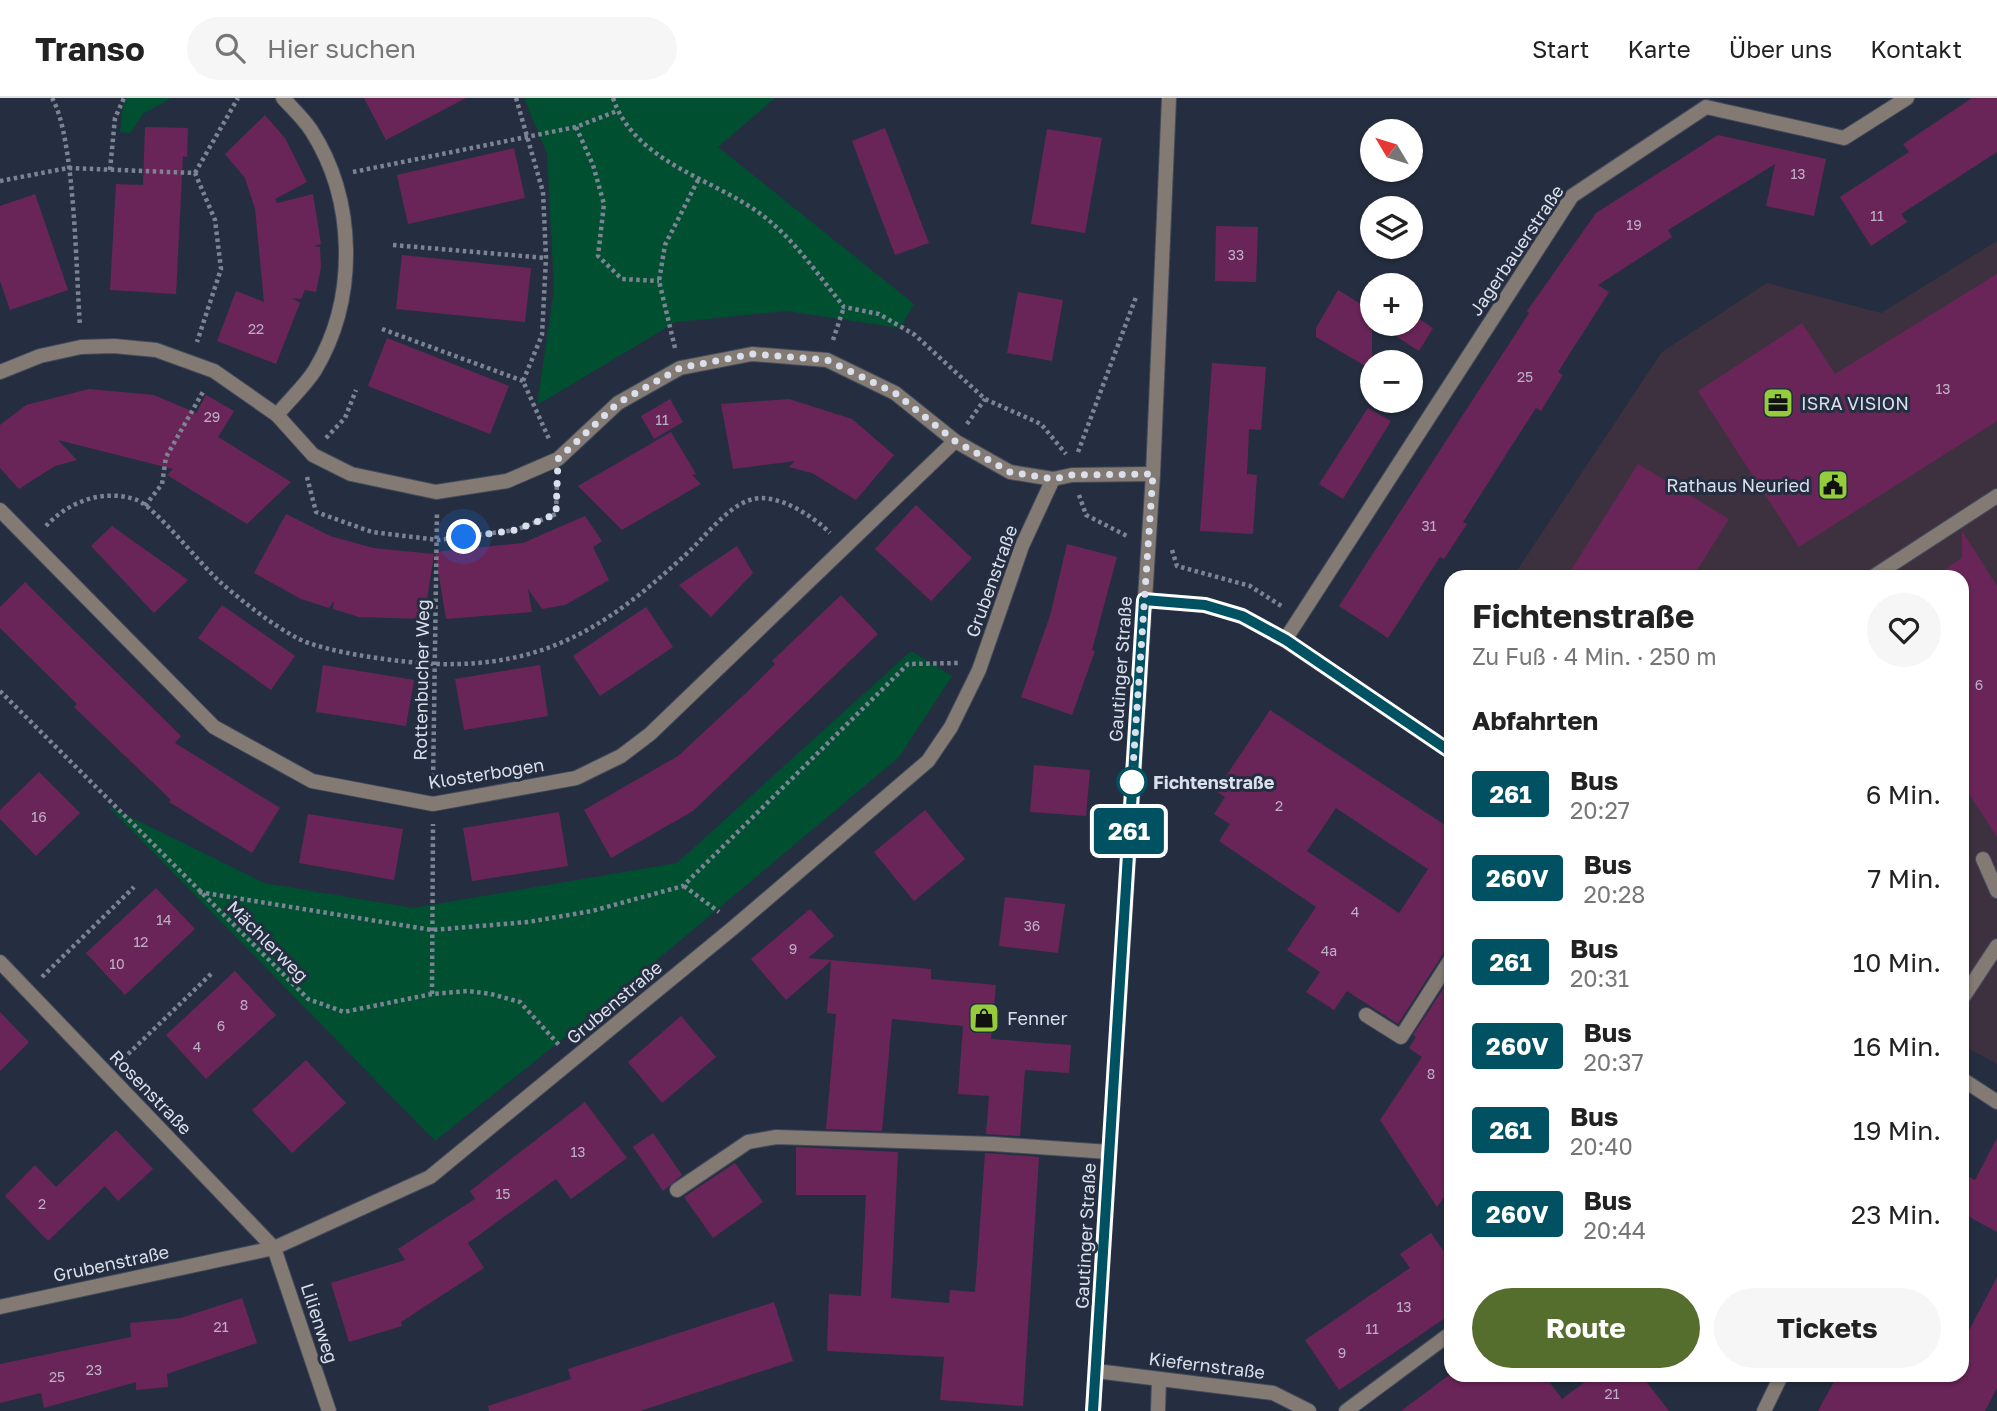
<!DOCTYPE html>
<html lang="de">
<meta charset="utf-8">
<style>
body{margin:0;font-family:"Golos Text",sans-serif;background:#f6f6f6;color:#222;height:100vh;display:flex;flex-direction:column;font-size:26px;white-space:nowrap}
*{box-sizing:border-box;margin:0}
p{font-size:23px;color:#767676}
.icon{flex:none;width:38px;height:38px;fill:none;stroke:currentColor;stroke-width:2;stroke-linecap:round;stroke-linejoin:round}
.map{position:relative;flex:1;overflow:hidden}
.panel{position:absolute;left:1444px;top:472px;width:525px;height:812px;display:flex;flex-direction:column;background:#fff;border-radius:21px;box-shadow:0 2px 5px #0004}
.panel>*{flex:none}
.badge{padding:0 14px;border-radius:5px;font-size:24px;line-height:46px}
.needle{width:46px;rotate:308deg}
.tools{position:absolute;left:1360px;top:21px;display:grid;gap:14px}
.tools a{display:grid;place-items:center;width:63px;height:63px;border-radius:50%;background:#fff;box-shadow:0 2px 5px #0004;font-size:35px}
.you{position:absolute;width:35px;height:35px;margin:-18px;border:5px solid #fff;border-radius:50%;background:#1a73e8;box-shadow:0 0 0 10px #1a73e833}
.map>.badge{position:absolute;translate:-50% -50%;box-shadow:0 0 0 4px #fff}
h2{padding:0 28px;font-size:26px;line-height:63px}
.round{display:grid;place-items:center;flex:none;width:74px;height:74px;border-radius:37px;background:#f6f6f6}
.headline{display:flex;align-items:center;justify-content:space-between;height:119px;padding:0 28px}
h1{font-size:33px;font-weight:700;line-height:52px}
.button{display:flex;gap:14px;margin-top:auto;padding:14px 28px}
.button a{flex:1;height:80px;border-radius:42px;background:#566e2d;color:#fff;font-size:28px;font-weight:700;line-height:80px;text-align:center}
.button a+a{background:#f6f6f6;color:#222}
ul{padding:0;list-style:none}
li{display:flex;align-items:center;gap:21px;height:84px;padding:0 28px}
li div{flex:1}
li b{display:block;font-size:26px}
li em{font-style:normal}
li .badge{min-width:77px;font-weight:700;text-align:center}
header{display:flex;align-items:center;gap:42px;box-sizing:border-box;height:98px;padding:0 35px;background:#fff;border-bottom:2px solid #e0e0e0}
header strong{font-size:33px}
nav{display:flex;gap:38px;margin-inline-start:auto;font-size:24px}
.search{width:490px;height:63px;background:#f6f6f6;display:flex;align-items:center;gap:18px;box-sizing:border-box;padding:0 24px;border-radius:38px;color:#767676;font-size:26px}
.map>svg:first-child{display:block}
</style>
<header>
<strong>Transo</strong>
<div class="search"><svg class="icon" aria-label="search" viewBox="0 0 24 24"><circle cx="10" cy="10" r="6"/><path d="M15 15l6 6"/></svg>Hier suchen</div>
<nav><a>Start</a><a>Karte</a><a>Über uns</a><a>Kontakt</a></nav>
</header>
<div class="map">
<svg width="1997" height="1313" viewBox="0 0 1997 1313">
<rect width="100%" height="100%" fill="#252e40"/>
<!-- commercial -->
<polygon fill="#3e313f" points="1997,143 1997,966 1962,947 1962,480 1512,480 1662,254 1767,185 1881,215"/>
<!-- green -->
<g fill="#004f31">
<polygon points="127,0 171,0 143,16 130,35 120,34 123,8"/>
<polygon points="524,0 775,0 718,49 914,206 900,230 786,213 676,224 537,307 554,192 547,56"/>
<polygon points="911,553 952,578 899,659 559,944 435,1043 108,708 264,785 413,810 677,765"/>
</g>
<!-- building -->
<g fill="#692558" fill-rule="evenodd">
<polygon points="364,0 466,0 386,42"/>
<polygon points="1972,0 1997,0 1997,54 1901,116 1907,124 1871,148 1840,99 1909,54 1903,46"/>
<polygon points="265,17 285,40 307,84 275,101 277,105 313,96 321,146 313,148 320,149 321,169 316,194 305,192 301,201 292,200 300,205 276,266 217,243 236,193 264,204 255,111 245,80 225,56"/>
<polygon points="145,29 188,30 187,59 183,58 176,196 110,192 116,86 143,87"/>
<polygon points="885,30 929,145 895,157 852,43"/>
<polygon points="1047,31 1102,40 1085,135 1031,126"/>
<polygon points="1718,37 1826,61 1814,118 1766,108 1775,66 1668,132 1672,139 1598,187 1609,194 1558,274 1563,277 1541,313 1536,310 1463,424 1467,426 1444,461 1440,459 1388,540 1339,508 1529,215 1527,213 1596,115"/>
<polygon points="514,50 525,100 408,126 397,77"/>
<polygon points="35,96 68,192 10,212 0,183 0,108"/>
<polygon points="1216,128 1258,129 1256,184 1215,183"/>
<polygon points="402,157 531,170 525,224 396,211"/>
<polygon points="1997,176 1997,323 1799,449 1698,293 1802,225 1835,276"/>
<polygon points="1338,192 1372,213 1372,272 1316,239 1316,230"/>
<polygon points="1018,194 1063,202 1052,263 1007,255"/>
<polygon points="1412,216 1433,230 1419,253 1397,239 1405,226 1410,226"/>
<polygon points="387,240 509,288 490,336 368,288"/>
<polygon points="1212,265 1266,269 1261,332 1249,331 1247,376 1257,377 1253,436 1200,433"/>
<polygon points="89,291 154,297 196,315 206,297 234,313 218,339 291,384 247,426 167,377 173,371 58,342 77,362 55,368 19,391 0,370 0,327 26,307"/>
<polygon points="670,301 683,324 654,341 641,318"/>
<polygon points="789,301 852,321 894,357 856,402 812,375 789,369 795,363 733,371 721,306"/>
<polygon points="1368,310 1391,323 1343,401 1319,386"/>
<polygon points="671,334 696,376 692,377 701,386 622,432 578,388"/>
<polygon points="1638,366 1729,421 1692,480 1566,480"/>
<polygon points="916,407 972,460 931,503 875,451"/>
<polygon points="286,416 330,438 373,450 434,456 424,521 359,519 333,511 334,503 329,510 301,501 254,475"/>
<polygon points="585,418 602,443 593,449 609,482 565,507 542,511 528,491 532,514 446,521 435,454 523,445"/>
<polygon points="112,428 188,482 154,515 91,448"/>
<polygon points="1962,433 1997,488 1997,739 1962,685 1962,480 1932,480 1962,460"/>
<polygon points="1067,446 1117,459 1092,552 1095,553 1072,617 1021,599 1050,518"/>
<polygon points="737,448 753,475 711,519 679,487"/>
<polygon points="25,484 181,638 175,645 280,710 252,755 169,704 171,702 74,609 77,606 0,530 0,509"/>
<polygon points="841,497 878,536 693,713 611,760 584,712 678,658 747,594 775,566 772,563"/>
<polygon points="222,507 295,558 271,592 198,540"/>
<polygon points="646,509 673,549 600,598 573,558"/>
<polygon points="323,567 414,582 406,628 316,614"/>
<polygon points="540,567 548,618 464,632 455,581"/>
<path d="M1270,612l181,119v120l-8,5 -45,70 -51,-33 -13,19 -28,-18 14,-20 -33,-22 29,-43 -97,-66 11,-17 -16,-10 11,-17 -9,-6zM1336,710l92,61 -29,44 -92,-62z"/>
<polygon points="1034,667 1090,672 1086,718 1030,714"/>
<polygon points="39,674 80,715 36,758 0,721 0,712"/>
<polygon points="925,712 965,761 914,803 874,754"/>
<polygon points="559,714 568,768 472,783 463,730"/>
<polygon points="308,716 403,731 394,782 299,765"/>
<polygon points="156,790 195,831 125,897 86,855"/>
<polygon points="1005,799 1065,806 1058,855 999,848"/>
<polygon points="810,811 834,838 808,860 931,871 931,881 996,887 991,941 1071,947 1069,975 1025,972 1020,1038 986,1036 989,998 958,996 963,928 892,921 882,1033 826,1031 836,916 827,915 831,863 786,902 751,861"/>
<polygon points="235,873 276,917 206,981 166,937"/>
<polygon points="1451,879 1451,1089 1437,1109 1380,1022 1422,959 1409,950 1416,939 1413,937"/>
<polygon points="0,914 29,944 0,973"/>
<polygon points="681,918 716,959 662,1005 628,964"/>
<polygon points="306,962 346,1005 292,1055 252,1012"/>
<polygon points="585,1004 627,1060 571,1101 556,1081 468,1145 484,1170 401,1224 402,1228 349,1244 331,1185 405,1162 398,1151 475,1101 470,1093"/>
<polygon points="116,1032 153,1071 118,1103 105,1088 48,1143 5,1098 35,1067 56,1089"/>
<polygon points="653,1035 682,1077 663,1093 633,1049"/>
<polygon points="1997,1040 1997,1134 1962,1115 1962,1075 1975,1082"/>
<polygon points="796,1049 898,1054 891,1200 949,1205 950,1192 975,1194 985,1055 1039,1059 1023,1308 940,1302 944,1259 827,1253 829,1196 861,1198 866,1097 796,1097"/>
<polygon points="735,1065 763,1104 713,1140 684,1099"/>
<polygon points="1431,1135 1451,1164 1451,1216 1339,1292 1305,1242 1410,1170 1400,1156"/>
<polygon points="1997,1179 1997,1290 1985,1313 1818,1313 1837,1278 1962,1278 1962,1246"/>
<polygon points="242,1200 257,1245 167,1276 168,1289 136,1292 136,1284 44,1310 41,1295 0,1305 0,1266 131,1239 130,1225 181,1220"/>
<polygon points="774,1204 793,1263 640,1313 489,1313 488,1308 571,1281 568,1271"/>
<polygon points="1448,1278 1545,1278 1562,1301 1593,1278 1642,1278 1669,1313 1401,1313"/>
</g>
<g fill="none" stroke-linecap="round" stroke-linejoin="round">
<!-- service casing -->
<g stroke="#424a5b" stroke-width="16">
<g id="service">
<polyline points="1983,761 1997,793"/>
<polyline points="1366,917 1401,939 1451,861"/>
<polyline points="677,1092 748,1044 776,1039 993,1046 1109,1054"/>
<polyline points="1158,1313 1159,1281"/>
<polyline points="1346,1313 1451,1235"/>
</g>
</g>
<!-- minor casing -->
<g stroke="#424a5b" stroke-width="16">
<g id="minor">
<polyline points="0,274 40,258 81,249 114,248 156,252 214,273 277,317 313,357 351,376 436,394 507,383 558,361 618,305 680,270 752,256 827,262 895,295 955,343 1010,374 1053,381 1072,377 1153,376"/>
<path d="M277,317c12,-15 28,-29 38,-45 43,-72 41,-170 -4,-240 -8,-12 -19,-22 -28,-32"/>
<polyline points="0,412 214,629 312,683 433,706 576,680 621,658 650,636 955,343"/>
<polyline points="1871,480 1997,398"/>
<polyline points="1144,502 1205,507 1242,518 1285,542 1451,654"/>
<polyline points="1285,542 1572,98 1706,9 1844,40 1907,0"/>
<polyline points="0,864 274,1150 329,1313"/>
<polyline points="1962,901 1997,848"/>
<polyline points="1962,981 1997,1004"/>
<polyline points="0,1209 274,1150 430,1079 733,830 928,663 951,629 979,572 1022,448 1053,381"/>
<polyline points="1096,1273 1273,1295 1309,1313"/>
<polyline points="1093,1313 1153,376 1169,0"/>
<polyline points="1764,1313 1781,1278"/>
</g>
</g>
<!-- path -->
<g stroke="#7c8493" stroke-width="4.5" stroke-dasharray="3.5 3.5" stroke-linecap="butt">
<path d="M52,0c23,39 24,176 28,228"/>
<polyline points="516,0 543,94 546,160 542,237 523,283 549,341"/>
<path d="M613,0c22,65 100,80 149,117 32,24 57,61 82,92l35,7 36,21 70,64 56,25 25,30"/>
<polyline points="576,29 593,67 604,106 598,158 622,181 659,183"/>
<polyline points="110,72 115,20 124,0"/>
<polyline points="353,74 576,29 617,13"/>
<polyline points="195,75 238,0"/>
<polyline points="0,83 68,70 195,75 215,122 221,171 197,244"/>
<polyline points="393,147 546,160"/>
<polyline points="382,231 523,283"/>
<polyline points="833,242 844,209"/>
<polyline points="675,250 659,183 665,147 698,82"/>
<polyline points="967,326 985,301"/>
<polyline points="326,340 345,320 356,292"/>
<polyline points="1078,354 1136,199"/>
<polyline points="307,379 316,414 372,434 438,442 516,432 556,416 557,383"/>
<polyline points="1079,397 1086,417 1129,439"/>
<polyline points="145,408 162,386 166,359 204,292"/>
<path d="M46,428c22,-24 58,-38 91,-26 19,8 64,65 83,82 22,19 51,42 77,56 28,15 108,25 140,26 107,3 168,-36 245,-106 19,-16 44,-51 68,-58 25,-9 63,16 80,33"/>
<polyline points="1172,452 1177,468 1250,488 1283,509"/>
<polyline points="0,593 308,901 344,914 432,896 468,893 491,896 520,904 559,947"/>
<polyline points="433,686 437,414"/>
<polyline points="684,788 719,814"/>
<polyline points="199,794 432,832 528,824 592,813 683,788 908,566 958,565"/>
<polyline points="42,879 134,789"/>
<polyline points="432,896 433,726"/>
<polyline points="123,961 213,874"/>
</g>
<!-- service -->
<use href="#service" stroke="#837a73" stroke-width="14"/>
<!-- minor -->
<use href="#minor" stroke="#837a73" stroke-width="14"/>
</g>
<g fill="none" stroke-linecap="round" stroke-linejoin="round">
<!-- line casing -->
<g stroke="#fff" stroke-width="16">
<polyline id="line" points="1093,1313 1144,502 1205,507 1242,518 1286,542 1451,654"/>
</g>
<!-- line -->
<use href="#line" stroke="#005262" stroke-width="10"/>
<!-- walk -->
<polyline stroke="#d9dfeb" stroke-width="7" stroke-dasharray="0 12.6" points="464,439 516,432 556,416 558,361 618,305 680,270 752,256 827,262 895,295 955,343 1010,374 1053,381 1072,377 1153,376 1132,684"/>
</g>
<!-- icons -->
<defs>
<g id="office-square" transform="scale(1.575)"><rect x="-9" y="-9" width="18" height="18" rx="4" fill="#95cc3b" stroke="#252e40"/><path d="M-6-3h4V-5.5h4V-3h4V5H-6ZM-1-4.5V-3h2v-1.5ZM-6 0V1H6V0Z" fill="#111"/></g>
<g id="civic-square" transform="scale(1.575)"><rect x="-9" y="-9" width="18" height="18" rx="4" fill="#95cc3b" stroke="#252e40"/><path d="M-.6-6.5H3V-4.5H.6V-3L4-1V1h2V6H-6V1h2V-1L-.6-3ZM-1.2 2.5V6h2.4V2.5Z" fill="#111"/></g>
<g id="shop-square" transform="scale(1.575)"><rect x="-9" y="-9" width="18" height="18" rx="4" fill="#95cc3b" stroke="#252e40"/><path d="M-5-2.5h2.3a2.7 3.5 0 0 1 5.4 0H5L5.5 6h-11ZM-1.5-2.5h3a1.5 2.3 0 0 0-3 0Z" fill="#111"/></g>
</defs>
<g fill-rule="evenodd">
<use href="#office-square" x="1778" y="305"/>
<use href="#civic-square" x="1833" y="387"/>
<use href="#shop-square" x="984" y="920"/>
</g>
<!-- markers -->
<circle fill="#fff" stroke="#005262" stroke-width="3.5" cx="1132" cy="684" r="14"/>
<g text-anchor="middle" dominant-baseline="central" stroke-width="6" stroke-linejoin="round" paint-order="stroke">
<!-- number labels -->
<g font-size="14" fill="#bdb0c6">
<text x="1798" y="75">13</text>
<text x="1877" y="117">11</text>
<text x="1634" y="126">19</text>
<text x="1236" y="156">33</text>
<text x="256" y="230">22</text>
<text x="1525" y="278">25</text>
<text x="1943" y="290">13</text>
<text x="212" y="318">29</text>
<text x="662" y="321">11</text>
<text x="1429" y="427">31</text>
<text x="1979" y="586">6</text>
<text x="1279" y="707">2</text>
<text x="39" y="718">16</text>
<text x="1355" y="813">4</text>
<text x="164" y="821">14</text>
<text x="1032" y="827">36</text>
<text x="141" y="843">12</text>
<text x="793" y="850">9</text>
<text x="1329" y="852">4a</text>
<text x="117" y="865">10</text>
<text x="244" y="906">8</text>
<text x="221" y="927">6</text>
<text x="197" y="948">4</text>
<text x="1431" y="975">8</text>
<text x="578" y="1053">13</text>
<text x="503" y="1095">15</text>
<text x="42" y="1105">2</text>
<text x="1404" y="1208">13</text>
<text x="221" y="1228">21</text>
<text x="1372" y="1230">11</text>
<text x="1342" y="1254">9</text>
<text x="94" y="1271">23</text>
<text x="57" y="1278">25</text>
<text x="1612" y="1295">21</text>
</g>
<!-- street labels -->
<g font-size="18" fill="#d9dfeb" stroke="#252e40">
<text transform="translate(1516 152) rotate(-56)">Jagerbauerstraße</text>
<text transform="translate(991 483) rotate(-70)">Grubenstraße</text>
<text transform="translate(1120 571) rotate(-86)">Gautinger Straße</text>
<text transform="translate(421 582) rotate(-89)">Rottenbucher Weg</text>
<text transform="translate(486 675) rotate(-9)">Klosterbogen</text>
<text transform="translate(268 843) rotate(45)">Mächlerweg</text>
<text transform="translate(614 904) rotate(-40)">Grubenstraße</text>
<text transform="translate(151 994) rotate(46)">Rosenstraße</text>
<text transform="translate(1085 1138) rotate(-87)">Gautinger Straße</text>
<text transform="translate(111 1165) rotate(-12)">Grubenstraße</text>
<text transform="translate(320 1225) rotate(72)">Lilienweg</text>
<text transform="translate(1207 1267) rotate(7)">Kiefernstraße</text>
</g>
<!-- poi labels -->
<g font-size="18" fill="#d9dfeb" stroke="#252e40" text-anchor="start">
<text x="1801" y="305">ISRA VISION</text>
<text x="1810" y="387" text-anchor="end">Rathaus Neuried</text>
<text x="1007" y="920">Fenner</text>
</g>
<!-- stop labels -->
<g font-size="18" font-weight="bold" fill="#d9dfeb" stroke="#252e40" text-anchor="start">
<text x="1153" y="684">Fichtenstraße</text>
</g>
</g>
</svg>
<div class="tools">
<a><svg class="needle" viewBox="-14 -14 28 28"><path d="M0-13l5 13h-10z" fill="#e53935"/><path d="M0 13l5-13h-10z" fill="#767676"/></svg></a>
<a><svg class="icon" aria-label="layers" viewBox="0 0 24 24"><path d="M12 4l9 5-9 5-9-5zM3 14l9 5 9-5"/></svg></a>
<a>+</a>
<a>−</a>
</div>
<div class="you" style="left:464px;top:439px"></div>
<b class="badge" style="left:1129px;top:733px;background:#005262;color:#fff">261</b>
<section class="panel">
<div class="headline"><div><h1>Fichtenstraße</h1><p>Zu Fuß · 4 Min. · 250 m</p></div><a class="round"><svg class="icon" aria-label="heart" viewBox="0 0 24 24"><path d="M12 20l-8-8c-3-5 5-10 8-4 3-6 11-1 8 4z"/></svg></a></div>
<h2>Abfahrten</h2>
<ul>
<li><span class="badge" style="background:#005262;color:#fff">261</span><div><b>Bus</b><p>20:27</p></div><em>6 Min.</em></li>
<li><span class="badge" style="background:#005262;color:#fff">260V</span><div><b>Bus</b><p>20:28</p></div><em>7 Min.</em></li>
<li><span class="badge" style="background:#005262;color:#fff">261</span><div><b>Bus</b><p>20:31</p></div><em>10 Min.</em></li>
<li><span class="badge" style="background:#005262;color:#fff">260V</span><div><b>Bus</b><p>20:37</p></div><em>16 Min.</em></li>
<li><span class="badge" style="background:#005262;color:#fff">261</span><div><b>Bus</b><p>20:40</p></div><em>19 Min.</em></li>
<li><span class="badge" style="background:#005262;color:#fff">260V</span><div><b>Bus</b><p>20:44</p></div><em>23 Min.</em></li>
</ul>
<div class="button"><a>Route</a><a>Tickets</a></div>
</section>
</div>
